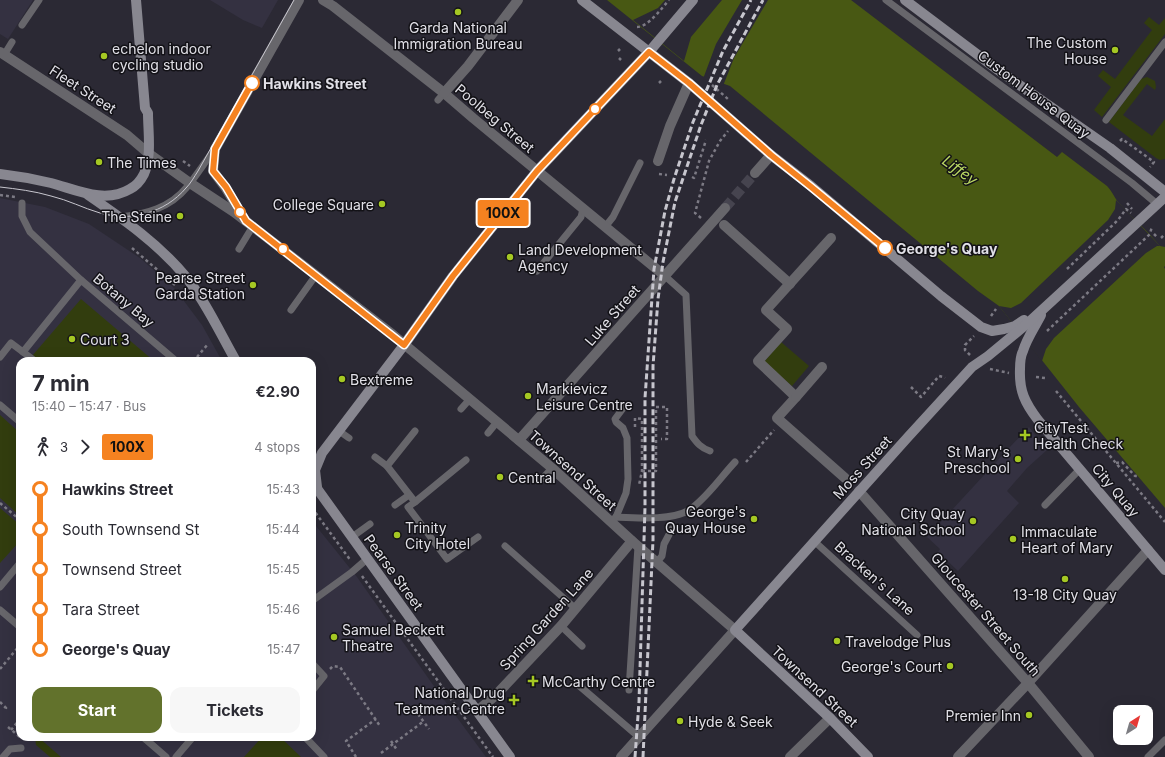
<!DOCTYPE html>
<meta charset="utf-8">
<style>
body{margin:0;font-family:Inter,sans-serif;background:#f7f7f7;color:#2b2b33;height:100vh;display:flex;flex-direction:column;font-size:15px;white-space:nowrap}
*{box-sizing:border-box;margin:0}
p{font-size:13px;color:#7c7c81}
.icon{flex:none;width:22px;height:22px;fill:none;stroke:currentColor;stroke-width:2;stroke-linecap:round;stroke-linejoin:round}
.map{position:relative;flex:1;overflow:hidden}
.sheet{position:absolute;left:16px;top:357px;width:300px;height:384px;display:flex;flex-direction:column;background:#fff;border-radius:12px;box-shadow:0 4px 16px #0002}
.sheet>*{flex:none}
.badge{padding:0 8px;border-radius:3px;font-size:14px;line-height:26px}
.needle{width:26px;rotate:37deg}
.tools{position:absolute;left:1113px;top:705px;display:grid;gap:8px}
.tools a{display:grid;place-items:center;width:40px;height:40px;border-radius:8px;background:#fff;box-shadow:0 4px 16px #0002;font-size:20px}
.map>.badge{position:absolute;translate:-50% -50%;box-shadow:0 0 0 2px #fff}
.legs{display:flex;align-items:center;gap:6px;height:44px;padding:0 16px;font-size:13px}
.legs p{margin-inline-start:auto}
.summary{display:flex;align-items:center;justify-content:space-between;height:68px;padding:0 16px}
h1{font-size:22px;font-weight:700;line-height:30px}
.primary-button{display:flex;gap:8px;margin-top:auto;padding:8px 16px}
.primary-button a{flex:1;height:46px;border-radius:12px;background:#62722c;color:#fff;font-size:16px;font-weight:700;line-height:46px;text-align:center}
.primary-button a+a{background:#f7f7f7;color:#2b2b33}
ul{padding:0 16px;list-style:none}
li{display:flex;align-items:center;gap:14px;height:40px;font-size:15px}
li i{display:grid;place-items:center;width:6px;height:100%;margin:0 5px;background:currentColor}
li i::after{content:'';width:10px;height:10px;margin:-5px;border:3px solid;border-radius:50%;background:#fff}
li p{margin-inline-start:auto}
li:first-child i{background:linear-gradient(#0000 50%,currentColor 0)}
li:last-child i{background:linear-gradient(currentColor 50%,#0000 0)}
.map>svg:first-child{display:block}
</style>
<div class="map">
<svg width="1165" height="757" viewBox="0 0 1165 757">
<rect width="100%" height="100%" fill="#2b2934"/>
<!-- built -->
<g fill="#343141">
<polygon points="0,0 33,0 8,39 0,34"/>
<polygon points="210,0 278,0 262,28 243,20"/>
<polygon points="0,198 45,207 89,224 140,258 175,289 202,325 222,361 20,361 20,737 312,737 312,521 357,577 431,682 486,757 0,757"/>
<polygon points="1029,427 1047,450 1027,468 1007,491 1019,503 958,571 938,552 940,549 927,537 1009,448"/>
</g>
<!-- green -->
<g fill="#323d0e">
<polygon points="1149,17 1159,25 1165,18 1165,34 1102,117 1094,110 1111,87 1098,76 1103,70 1115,79 1152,30 1144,23"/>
<polygon points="1147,77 1155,81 1156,87 1155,90 1147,84 1123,115 1152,136 1165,119 1165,159 1160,160 1156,158 1109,122 1141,79"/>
<polygon points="81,299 154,361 38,361 32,356"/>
<polygon points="781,342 809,366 792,386 764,362"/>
<polygon points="0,415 20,433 20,516 0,498"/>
<polygon points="0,508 20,525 20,541 0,563"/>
<polygon points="35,737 38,737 61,757 50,757 36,745"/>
<polygon points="262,737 280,737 301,757 244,757"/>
</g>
<!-- water -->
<path fill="#485813" d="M607,0h244l206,157 5,-5 45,34c5,5 7,11 11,16 13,15 29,28 42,44l5,1v19l-1,1 1,2v239l-86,-101 -80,-101 -21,-15 -248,-205 -28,-10z"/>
<!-- pier -->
<g fill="#2b2934">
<polygon points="665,0 722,0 691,37 684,61 633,20 658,8"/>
<polygon points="742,0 768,0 734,58 723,86 703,79 716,44"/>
<polygon points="1116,200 1160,246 1157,246 1146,253 1054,338 1046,349 1042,361 999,306 1011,308 1021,303 1108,220 1115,209"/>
</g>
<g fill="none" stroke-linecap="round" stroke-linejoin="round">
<!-- minor-tunnel -->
<polyline stroke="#46444f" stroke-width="10" stroke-dasharray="10 5" stroke-linecap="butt" points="725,208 755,173"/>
<!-- path -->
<g stroke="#7c7a84" stroke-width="2.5" stroke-dasharray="3 3" stroke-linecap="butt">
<path d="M637,27c11,0 25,-19 32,-27"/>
<polyline points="618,51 620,49"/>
<polyline points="619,58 621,60"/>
<polyline points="659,83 661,81"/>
<polyline points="712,85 728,99"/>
<polyline points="1120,141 1122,139 1154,162 1150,167"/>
<polyline points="183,161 190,166"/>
<polyline points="659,174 667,175"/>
<polyline points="692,177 694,178 706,140"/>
<polyline points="0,195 15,197"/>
<polyline points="1127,203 1132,209"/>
<polyline points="701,218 695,213 709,161 720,141 728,131"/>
<polyline points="1154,234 1158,238"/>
<polyline points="1161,238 1165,234"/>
<polyline points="132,248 175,285"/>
<polyline points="1067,269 1118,220 1126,209 1131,213"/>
<polyline points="991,316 996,309"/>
<polyline points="1047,331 1150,234 1152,226"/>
<polyline points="970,355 965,350 965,345 974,336"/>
<polyline points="197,357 208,344"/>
<polyline points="194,361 197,357 202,361"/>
<polyline points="990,369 1009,373"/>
<polyline points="1036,377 1045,378"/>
<polyline points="911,387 921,397 939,376 943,377 945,378"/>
<polyline points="1056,391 1165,522"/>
<polyline points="635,427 635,418 642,419 642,471 639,485"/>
<polyline points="746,462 774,430"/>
<polyline points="1116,463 1122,462 1135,476 1138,476"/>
<polyline points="642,471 656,471 656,407 667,407 667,439 661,439"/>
<polyline points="0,503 20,520"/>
<polyline points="312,508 351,561"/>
<polyline points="362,576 493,757"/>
<polyline points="0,669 20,645"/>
<polyline points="330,669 333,666 340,667 380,726"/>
<polyline points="0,702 6,708 4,709"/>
<polyline points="418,714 429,729"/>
<polyline points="8,727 21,738"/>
<polyline points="11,730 20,719"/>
<polyline points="391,741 397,750"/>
<polyline points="381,753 424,721"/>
<polyline points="356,757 346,741 376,719"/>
</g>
<!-- service -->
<g stroke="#67666b" stroke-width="7">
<polyline points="886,0 1132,183 1157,204"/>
<polyline points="22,25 39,0"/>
<polyline points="4,55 12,42"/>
<polyline points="438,100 444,93"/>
<polyline points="1106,120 1165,42"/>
<polyline points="22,203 22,216 30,232 81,280"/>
<path d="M121,217c25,-3 49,-9 66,-30 10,-12 18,-25 27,-37"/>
<polyline points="605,227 613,217 640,163"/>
<polyline points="239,249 253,226"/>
<polyline points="537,271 581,217 583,209"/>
<path d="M665,276l21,19 6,141c5,7 9,12 18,15"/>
<polyline points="291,310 316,275"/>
<polyline points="23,352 81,280 176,361"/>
<polyline points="0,357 11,343 35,361"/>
<polyline points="0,405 20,422"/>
<polyline points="461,409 469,400"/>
<polyline points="339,431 349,438"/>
<polyline points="415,431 387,466 415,502 466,460"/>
<polyline points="488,433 497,422"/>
<polyline points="375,457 387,466"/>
<polyline points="541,480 552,468"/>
<polyline points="415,502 408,507 447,559 478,537"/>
<polyline points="395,505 409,495"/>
<polyline points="1045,505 1080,469"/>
<path d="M616,517c19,1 61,4 76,-9 16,-12 29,-31 43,-46"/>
<polyline points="613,520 616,517 626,493 628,479 627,438 623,428 616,422 615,419 624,407"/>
<polyline points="352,537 370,524"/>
<polyline points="814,541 917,635"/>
<polyline points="505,546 576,609"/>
<polyline points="657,562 662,556 664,544 672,529"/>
<polyline points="0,587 20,563"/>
<polyline points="312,601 352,572 367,559"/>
<polyline points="0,610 20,627"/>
<polyline points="561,626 582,646"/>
<polyline points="312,663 324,676 312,691"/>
<polyline points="576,683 639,737"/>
<polyline points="629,690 638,546"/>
<polyline points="143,737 166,757"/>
<polyline points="305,737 324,757"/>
<polyline points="3,757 10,749 21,748"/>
<polyline points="176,757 193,737"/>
<polyline points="1148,757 1165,740"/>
</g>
<!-- pedestrian -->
<g stroke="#67666b" stroke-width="10">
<polyline points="658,161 670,126 689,83"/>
<polyline points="724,225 790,284"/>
<polyline points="831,238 766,310 787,329 758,361 796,397 777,418 845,478"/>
<polyline points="796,397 822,367"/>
</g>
<!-- minor -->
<g stroke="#67666b" stroke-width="10">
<polyline points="323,0 333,6 444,93 473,118 665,276"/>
<polyline points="0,52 127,135 148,153"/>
<polyline points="444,93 468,66 518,0"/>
<polyline points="755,173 771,155"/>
<polyline points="245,220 225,187 213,171 215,149 299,0"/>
<polyline points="519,440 725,208"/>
<polyline points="859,491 1028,683 1089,757"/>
<polyline points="477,711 495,696 561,626 632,541"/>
<polyline points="790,757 830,718"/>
<polyline points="958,757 1028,683 1148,550"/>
</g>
<!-- tertiary -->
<polyline stroke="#67666b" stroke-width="10" points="148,153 190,183 234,212 392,334 552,468 632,541 735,630 621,757"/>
<!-- secondary -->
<g stroke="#888790" stroke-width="10">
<polyline points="582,0 689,83 771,155 811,186 941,296 981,327 992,331 1004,329 1015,326 1024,320"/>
<polyline points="905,0 998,70 1110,148 1165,192"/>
<path d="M0,174c17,2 34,5 51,9 26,7 54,21 79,6 6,-3 11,-9 14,-15 8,-18 4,-42 4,-61l-3,-5 -9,-108"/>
<path d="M88,195c35,24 71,49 98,82 20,25 34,56 50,84"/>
<path d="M1041,315c-6,12 -14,23 -18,36 -3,6 -3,12 -3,18 -1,22 5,34 18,51l127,150"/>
<polyline points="313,483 510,757"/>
<polyline points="317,487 315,470 322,453 404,345 453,276 537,171 649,52 693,0"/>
<polyline points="868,757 830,718 735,630 908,437 972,367 988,356 1028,323 1165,197"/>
</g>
<!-- tram -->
<path stroke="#c7c6ce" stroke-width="1" d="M0,187c17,2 34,4 51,9 17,4 32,12 49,17 30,9 65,0 86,-25 5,-5 8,-11 12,-17l96,-171"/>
<!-- rail -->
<g stroke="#c7c6ce" stroke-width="3" stroke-dasharray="6 3" stroke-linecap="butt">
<polyline points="635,757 639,702 645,507 645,398 654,269 665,211 674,179 693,122 723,51 751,0"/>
<polyline points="643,757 653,540 653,366 658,299 663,262 675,202 701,125 717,85 763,0"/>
</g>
</g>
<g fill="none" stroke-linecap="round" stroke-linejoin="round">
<!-- line-1 casing -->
<g stroke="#fff" stroke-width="9">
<polyline id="line-1" points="252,83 215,149 213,171 226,187 246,221 404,345 453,276 537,171 649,52 689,83 771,155 810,186 885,248"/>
</g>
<!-- line-1 -->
<use href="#line-1" stroke="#f58220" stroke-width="6"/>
</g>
<!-- markers -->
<g fill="#a5c823" stroke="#131217" stroke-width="1.5">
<circle cx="458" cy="12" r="4"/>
<circle cx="1115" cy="50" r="4"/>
<circle cx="104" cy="56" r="4"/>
<circle cx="99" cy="162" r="4"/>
<circle cx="382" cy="204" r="4"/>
<circle cx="180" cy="216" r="4"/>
<circle cx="510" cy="257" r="4"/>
<circle cx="253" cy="285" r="4"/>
<circle cx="72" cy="339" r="4"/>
<circle cx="342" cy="379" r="4"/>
<circle cx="528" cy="396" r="4"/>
<path d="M1023 429h4v4h4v4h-4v4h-4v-4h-4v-4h4z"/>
<circle cx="1018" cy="459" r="4"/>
<circle cx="500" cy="477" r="4"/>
<circle cx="754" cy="519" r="4"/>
<circle cx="973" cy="521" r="4"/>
<circle cx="397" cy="535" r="4"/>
<circle cx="1013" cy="539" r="4"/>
<circle cx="1065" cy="579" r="4"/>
<circle cx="334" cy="637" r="4"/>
<circle cx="837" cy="641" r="4"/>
<circle cx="950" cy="666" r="4"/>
<path d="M531 675h4v4h4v4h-4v4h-4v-4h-4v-4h4z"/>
<path d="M512 694h4v4h4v4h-4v4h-4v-4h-4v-4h4z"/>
<circle cx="1029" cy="715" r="4"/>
<circle cx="680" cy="721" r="4"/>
</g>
<g fill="#fff" stroke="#f58220" stroke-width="2">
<circle cx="252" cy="83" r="7"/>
<circle cx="595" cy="109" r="5"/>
<circle cx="240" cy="212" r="5"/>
<circle cx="885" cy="248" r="7"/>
<circle cx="283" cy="249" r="5"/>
</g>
<g text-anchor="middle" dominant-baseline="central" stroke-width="3" stroke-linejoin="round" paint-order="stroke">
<!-- poi labels -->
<g font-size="14" fill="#e1e0e7" stroke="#131217" text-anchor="start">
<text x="458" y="27" text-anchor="middle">Garda National<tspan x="458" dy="16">Immigration Bureau</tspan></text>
<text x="1107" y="42" text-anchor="end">The Custom<tspan x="1107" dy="16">House</tspan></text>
<text x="112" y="48">echelon indoor<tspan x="112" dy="16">cycling studio</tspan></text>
<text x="107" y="162">The Times</text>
<text x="374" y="204" text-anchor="end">College Square</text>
<text x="172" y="216" text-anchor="end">The Steine</text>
<text x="518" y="249">Land Development<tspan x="518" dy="16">Agency</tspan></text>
<text x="245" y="277" text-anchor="end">Pearse Street<tspan x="245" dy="16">Garda Station</tspan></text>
<text x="80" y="339">Court 3</text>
<text x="350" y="379">Bextreme</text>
<text x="536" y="388">Markievicz<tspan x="536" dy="16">Leisure Centre</tspan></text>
<text x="1034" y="427">CityTest<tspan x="1034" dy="16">Health Check</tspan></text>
<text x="1010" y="451" text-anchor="end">St Mary's<tspan x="1010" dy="16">Preschool</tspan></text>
<text x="508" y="477">Central</text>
<text x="746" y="511" text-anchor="end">George's<tspan x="746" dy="16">Quay House</tspan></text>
<text x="965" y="513" text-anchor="end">City Quay<tspan x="965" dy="16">National School</tspan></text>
<text x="405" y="527">Trinity<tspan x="405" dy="16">City Hotel</tspan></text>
<text x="1021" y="531">Immaculate<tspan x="1021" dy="16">Heart of Mary</tspan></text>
<text x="1065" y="594" text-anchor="middle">13-18 City Quay</text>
<text x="342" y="629">Samuel Beckett<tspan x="342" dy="16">Theatre</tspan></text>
<text x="845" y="641">Travelodge Plus</text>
<text x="942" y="666" text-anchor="end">George's Court</text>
<text x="542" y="681">McCarthy Centre</text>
<text x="505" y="692" text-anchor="end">National Drug<tspan x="505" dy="16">Teatment Centre</tspan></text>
<text x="1021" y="715" text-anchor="end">Premier Inn</text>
<text x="688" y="721">Hyde &amp; Seek</text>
</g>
<!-- stop labels -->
<g font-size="14" font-weight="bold" fill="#e1e0e7" stroke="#131217" text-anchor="start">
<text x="263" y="83">Hawkins Street</text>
<text x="896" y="248">George's Quay</text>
</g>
<!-- street labels -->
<g font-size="14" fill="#e1e0e7" stroke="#131217">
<text transform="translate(83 89) rotate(33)">Fleet Street</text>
<text transform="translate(1034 94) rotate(37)">Custom House Quay</text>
<text transform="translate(495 118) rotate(40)">Poolbeg Street</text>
<text transform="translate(124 300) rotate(40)">Botany Bay</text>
<text transform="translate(612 315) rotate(-49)">Luke Street</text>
<text transform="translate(862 467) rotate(-48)">Moss Street</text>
<text transform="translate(573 470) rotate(42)">Townsend Street</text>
<text transform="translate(1116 490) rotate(50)">City Quay</text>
<text transform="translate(394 572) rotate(54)">Pearse Street</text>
<text transform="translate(875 578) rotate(42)">Bracken's Lane</text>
<text transform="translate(986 614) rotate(49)">Gloucester Street South</text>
<text transform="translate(546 619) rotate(-48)">Spring Garden Lane</text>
<text transform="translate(815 686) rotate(43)">Townsend Street</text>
</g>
<!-- water labels -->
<g font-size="15" font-style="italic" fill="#b9d763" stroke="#131217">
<text transform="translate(960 170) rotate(36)">Liffey</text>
</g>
</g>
</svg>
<div class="tools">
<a><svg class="needle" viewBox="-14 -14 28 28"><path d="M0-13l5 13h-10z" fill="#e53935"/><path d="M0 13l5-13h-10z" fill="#7c7c81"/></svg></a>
</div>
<b class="badge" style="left:503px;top:213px;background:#f58220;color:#111">100X</b>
<section class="sheet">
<div class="summary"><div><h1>7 min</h1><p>15:40 – 15:47 · Bus</p></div><b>€2.90</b></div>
<div class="legs"><svg class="icon" aria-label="walk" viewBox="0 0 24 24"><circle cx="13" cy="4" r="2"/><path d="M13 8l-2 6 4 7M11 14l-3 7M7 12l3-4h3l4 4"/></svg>3<svg class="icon" aria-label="forward" viewBox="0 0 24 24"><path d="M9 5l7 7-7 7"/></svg><b class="badge" style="background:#f58220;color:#111">100X</b><p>4 stops</p></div>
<ul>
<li><i style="color:#f58220"></i><b>Hawkins Street</b><p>15:43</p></li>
<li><i style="color:#f58220"></i><span>South Townsend St</span><p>15:44</p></li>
<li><i style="color:#f58220"></i><span>Townsend Street</span><p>15:45</p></li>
<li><i style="color:#f58220"></i><span>Tara Street</span><p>15:46</p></li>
<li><i style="color:#f58220"></i><b>George's Quay</b><p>15:47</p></li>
</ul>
<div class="primary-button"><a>Start</a><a>Tickets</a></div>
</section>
</div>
